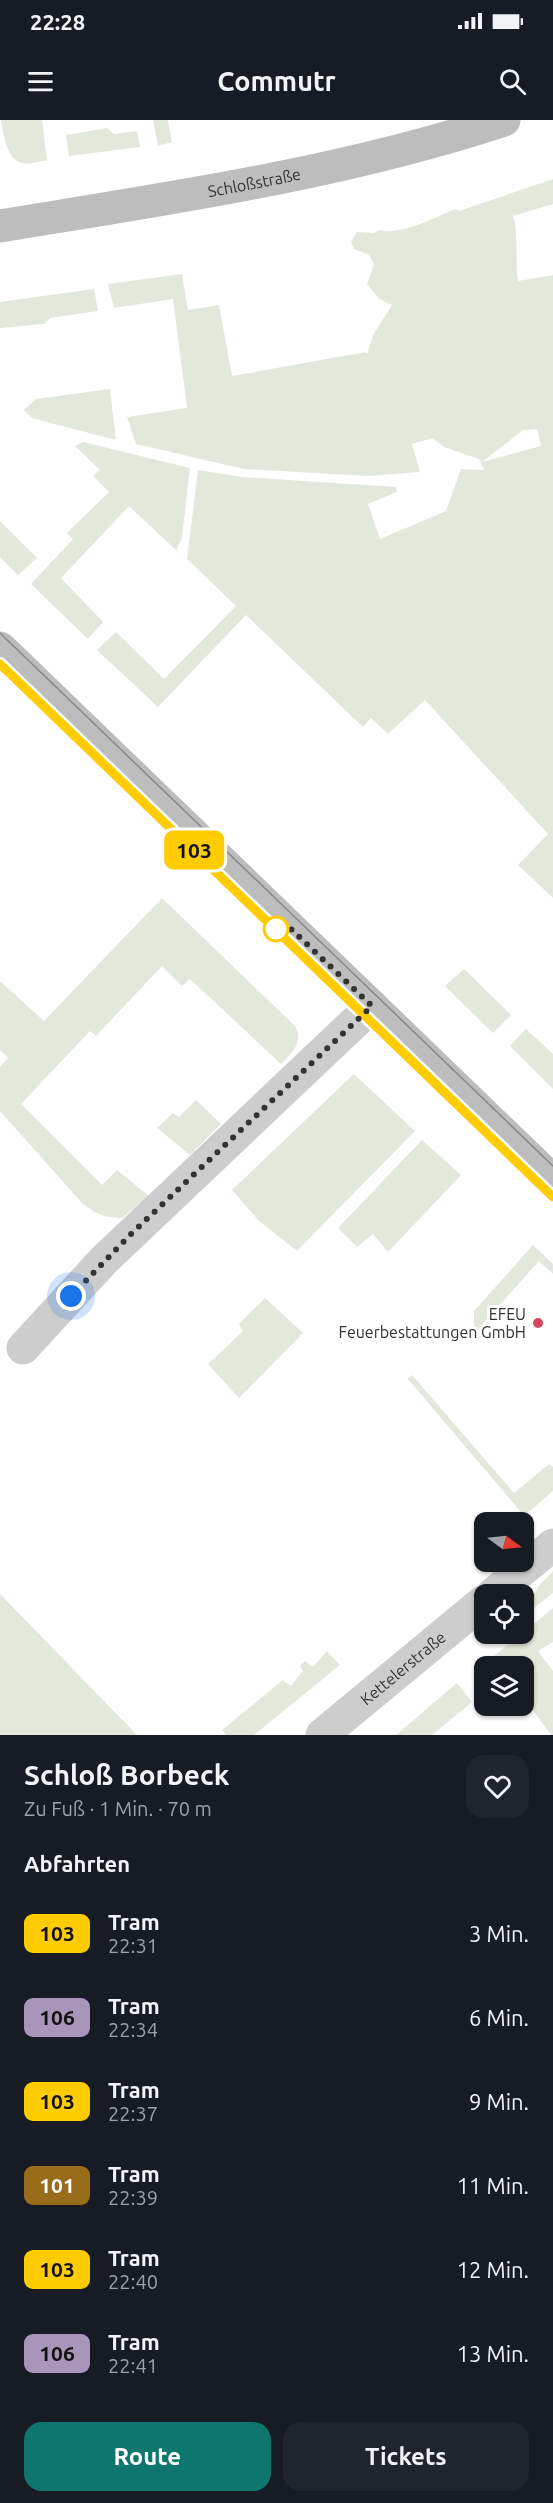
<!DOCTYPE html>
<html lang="de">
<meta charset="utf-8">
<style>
body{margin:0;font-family:Ubuntu,sans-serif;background:#20242c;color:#f1f3f6;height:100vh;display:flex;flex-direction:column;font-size:22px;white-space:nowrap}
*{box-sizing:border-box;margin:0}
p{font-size:20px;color:#9ea1a6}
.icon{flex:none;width:33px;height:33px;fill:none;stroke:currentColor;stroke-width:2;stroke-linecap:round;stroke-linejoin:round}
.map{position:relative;height:1615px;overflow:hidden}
.drawer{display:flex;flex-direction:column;background:#171b24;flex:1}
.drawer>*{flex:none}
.badge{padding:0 12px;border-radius:9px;font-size:21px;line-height:39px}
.needle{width:39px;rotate:105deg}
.controls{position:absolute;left:474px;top:1392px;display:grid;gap:12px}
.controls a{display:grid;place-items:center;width:60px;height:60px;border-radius:12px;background:#171b24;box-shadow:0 2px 4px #0004;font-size:30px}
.you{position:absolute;width:30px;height:30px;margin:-15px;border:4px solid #fff;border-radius:50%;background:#1a73e8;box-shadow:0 0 0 9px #1a73e833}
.map>.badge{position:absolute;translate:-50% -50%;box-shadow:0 0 0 3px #fff}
h2{padding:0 24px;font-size:22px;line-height:54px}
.round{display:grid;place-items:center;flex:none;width:63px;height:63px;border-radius:18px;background:#20242c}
.overview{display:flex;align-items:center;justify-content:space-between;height:102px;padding:0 24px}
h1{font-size:28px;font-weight:700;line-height:45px}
.action{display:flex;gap:12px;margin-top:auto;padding:12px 24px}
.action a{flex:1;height:69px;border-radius:18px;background:#0f766e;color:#fff;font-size:24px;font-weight:700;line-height:69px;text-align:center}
.action a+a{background:#20242c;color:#f1f3f6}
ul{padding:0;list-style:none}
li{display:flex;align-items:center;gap:18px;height:84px;padding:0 24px}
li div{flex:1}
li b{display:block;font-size:22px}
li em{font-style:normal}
li .badge{min-width:66px;font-weight:700;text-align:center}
.status{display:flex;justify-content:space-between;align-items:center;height:42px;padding:0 30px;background:#171b24;direction:ltr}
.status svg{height:16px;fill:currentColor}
header{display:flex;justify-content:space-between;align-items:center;height:78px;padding:0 24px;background:#171b24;font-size:27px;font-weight:700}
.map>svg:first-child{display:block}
</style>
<div class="status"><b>22:28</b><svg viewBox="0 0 49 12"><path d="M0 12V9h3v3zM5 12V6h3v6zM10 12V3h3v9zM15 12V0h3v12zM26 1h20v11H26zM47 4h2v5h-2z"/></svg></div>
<header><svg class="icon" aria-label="menu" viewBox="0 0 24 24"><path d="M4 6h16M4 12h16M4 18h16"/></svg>Commutr<svg class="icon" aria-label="search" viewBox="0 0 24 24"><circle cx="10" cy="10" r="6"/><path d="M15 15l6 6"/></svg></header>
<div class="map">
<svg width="553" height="1615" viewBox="0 0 553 1615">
<rect width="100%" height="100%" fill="#fff"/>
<!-- green -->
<g fill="#e3e8dd" fill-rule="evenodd">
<path d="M1,0h41l5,40c-7,1 -18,5 -25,3 -15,-2 -19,-31 -21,-43z"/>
<polygon points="153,0 168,0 172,22 158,26"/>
<polygon points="107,8 114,14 137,11 140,27 69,36 66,15"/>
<path d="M553,59v25l-40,12c6,20 2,44 5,65l35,-6v623l-35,-33 30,-31 -123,-134 -37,34 -17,-16 -8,9 -117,-112 -88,92 -61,-57 19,-18 48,47 72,-73 -49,-47 11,-89 44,7 154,10 1,5 -29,12 12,35 66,-28 15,-42 23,1 -5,-11 -35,-12 -12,-9 -20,6 8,28 -53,4 -123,-7 -108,-25 -9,-27 60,-9 -14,-109 -59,9 -6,-24 74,-10 6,36 31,-5 13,71 134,-24 1,2 6,-19 19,-30 -13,-6 -12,-15 7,-20 -5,-9 -15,-6 -3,-7 6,-10 17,1 5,-3c23,6 55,-13 77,-21l3,2zM537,309l4,17 -59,16 41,-32z"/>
<polygon points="94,169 98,191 50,198 44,204 0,208 0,182"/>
<polygon points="110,269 116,320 32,298 24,290 36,279"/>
<polygon points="83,322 190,348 182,418 176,430 129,386 61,458 103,502 88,519 31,464 73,419 67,413 109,372 93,356 100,350 75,326"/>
<polygon points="0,401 37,438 18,455 0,437"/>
<path d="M162,778l133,128c9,16 -3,27 -14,38l-91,-85 -8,7 -20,-20 -66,70 -6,-5 -69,73 81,81 15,-15 32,26 -27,22c-17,0 -27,-4 -40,-15l-82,-92v-44l8,-9 -8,-8v-69l44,40z"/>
<polygon points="464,849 511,895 493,913 445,866"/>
<polygon points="526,909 553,934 553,969 510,926"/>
<polygon points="354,954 415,1011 297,1131 259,1101 232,1070"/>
<polygon points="196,980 221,1004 190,1035 157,1008 173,993 179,997"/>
<polygon points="422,1020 461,1055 388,1132 373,1114 357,1127 338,1108"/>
<polygon points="533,1125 553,1144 553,1154 539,1141 474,1214 474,1191"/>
<polygon points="265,1178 303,1213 239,1278 208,1244 243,1211 239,1204"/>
<polygon points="412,1255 514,1373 549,1344 553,1347 553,1371 517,1402 507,1402 520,1391 408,1259"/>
<polygon points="553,1451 553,1473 524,1496 538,1467"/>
<polygon points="0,1474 137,1615 0,1615"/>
<polygon points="553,1488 553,1522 538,1531 553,1551 553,1615 551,1615 524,1578 524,1546 500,1546 493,1537"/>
<polygon points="327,1531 340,1545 254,1615 226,1615 222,1610 283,1560 291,1566 303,1551 300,1546 305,1541 313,1547"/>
<polygon points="457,1563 472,1582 432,1615 396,1615"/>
</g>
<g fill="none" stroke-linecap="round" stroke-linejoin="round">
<!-- street -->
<g stroke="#cdcdcd" stroke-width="33">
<polyline points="23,1228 104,1140 372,886"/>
<polyline points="493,1474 553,1425"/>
<path id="s1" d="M322,1615l162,-134"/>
</g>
<!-- secondary -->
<g stroke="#bdbdbd" stroke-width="33">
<path id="s2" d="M0,106c170,-28 340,-52 504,-106"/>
<polyline points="0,528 553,1061"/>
</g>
<!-- tram -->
<g stroke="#888" stroke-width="1.5">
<polyline points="0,513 553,1046"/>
<polyline points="0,544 553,1077"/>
</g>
</g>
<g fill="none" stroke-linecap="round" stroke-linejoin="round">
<!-- line casing -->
<g stroke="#fff" stroke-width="14">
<polyline id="line" points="0,544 553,1077"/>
</g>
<!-- line -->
<use href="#line" stroke="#fecc00" stroke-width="9"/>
<!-- walk -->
<polyline stroke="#333" stroke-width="6" stroke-dasharray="0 10.8" points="71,1176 131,1114 372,886 290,808 276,809"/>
</g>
<!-- markers -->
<circle fill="#fff" stroke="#fecc00" stroke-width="3" cx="276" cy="809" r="12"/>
<circle fill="#d6485b" stroke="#fff" stroke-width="2" cx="538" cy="1203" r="6"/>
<g text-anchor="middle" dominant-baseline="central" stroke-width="6" stroke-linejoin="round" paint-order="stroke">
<!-- street labels -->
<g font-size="16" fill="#333" stroke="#fff">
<text stroke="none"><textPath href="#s2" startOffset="258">Schloßstraße</textPath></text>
<text stroke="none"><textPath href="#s1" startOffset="105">Kettelerstraße</textPath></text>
</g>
<!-- poi labels -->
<g font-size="16" fill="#333" stroke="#fff" text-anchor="end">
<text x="526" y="1194">EFEU<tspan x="526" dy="18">Feuerbestattungen GmbH</tspan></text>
</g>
</g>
</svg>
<div class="controls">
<a><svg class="needle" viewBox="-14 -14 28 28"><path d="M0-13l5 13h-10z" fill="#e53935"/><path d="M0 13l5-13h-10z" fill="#9ea1a6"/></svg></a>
<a><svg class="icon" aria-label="locate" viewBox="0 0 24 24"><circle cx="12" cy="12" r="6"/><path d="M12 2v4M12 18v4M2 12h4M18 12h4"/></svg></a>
<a><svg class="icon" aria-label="layers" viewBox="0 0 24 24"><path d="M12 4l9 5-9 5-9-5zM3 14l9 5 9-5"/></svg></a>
</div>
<div class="you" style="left:71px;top:1176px"></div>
<b class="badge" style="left:194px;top:730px;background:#fecc00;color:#111">103</b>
</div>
<section class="drawer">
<div class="overview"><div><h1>Schloß Borbeck</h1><p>Zu Fuß · 1 Min. · 70 m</p></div><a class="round"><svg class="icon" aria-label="heart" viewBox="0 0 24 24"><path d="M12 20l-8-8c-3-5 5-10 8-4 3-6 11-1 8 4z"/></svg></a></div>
<h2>Abfahrten</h2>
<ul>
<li><span class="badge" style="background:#fecc00;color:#111">103</span><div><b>Tram</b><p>22:31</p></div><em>3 Min.</em></li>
<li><span class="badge" style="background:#a795ba;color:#111">106</span><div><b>Tram</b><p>22:34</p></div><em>6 Min.</em></li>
<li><span class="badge" style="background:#fc0;color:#111">103</span><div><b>Tram</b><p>22:37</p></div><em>9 Min.</em></li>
<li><span class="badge" style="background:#996c1b;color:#fff">101</span><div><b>Tram</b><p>22:39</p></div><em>11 Min.</em></li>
<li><span class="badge" style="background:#fecc00;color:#111">103</span><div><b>Tram</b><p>22:40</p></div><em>12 Min.</em></li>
<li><span class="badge" style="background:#a795ba;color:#111">106</span><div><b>Tram</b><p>22:41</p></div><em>13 Min.</em></li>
</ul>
<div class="action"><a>Route</a><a>Tickets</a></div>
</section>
